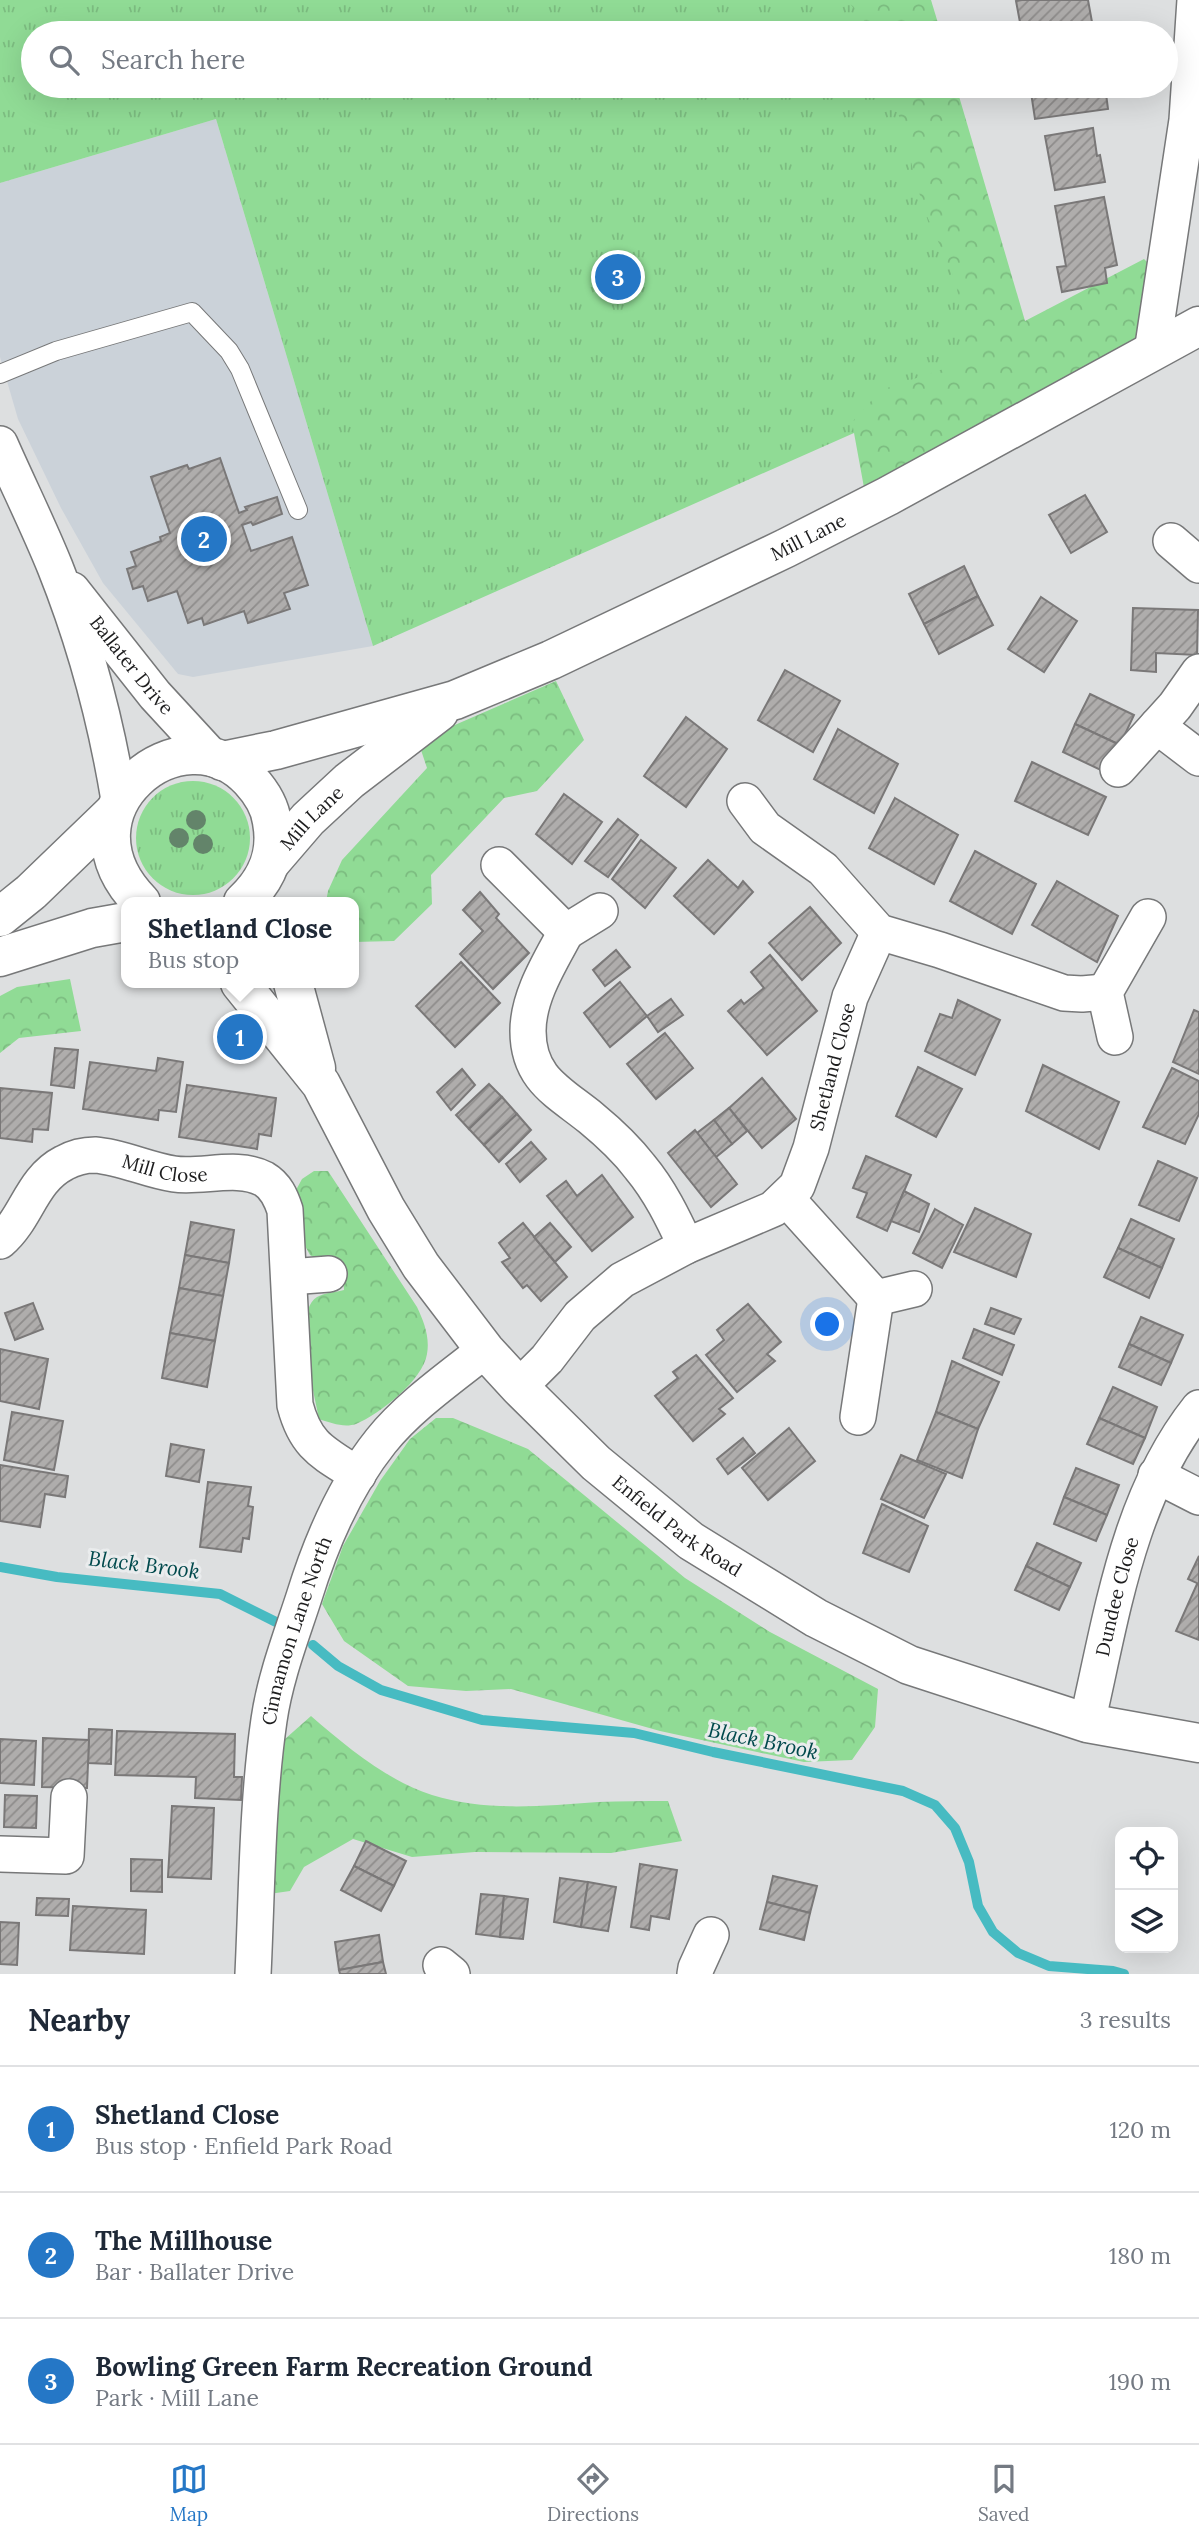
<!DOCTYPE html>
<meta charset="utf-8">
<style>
body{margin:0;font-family:Lora,serif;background:#f6f6f7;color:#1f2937}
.controls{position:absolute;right:21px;bottom:21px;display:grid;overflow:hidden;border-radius:14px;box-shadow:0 7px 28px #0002}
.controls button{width:63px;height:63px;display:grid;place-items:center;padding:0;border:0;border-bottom:2px solid #e0e1e3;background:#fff;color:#1f2937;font:35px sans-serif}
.you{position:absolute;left:828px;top:1325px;width:24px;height:24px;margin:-18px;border:5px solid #fff;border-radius:50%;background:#1a73e8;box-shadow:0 0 0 10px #1a73e833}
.badge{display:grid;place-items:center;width:46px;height:46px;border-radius:50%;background:#2577c6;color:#fff;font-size:23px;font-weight:700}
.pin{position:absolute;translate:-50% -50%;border:4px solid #fff;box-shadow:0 2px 7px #0006}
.popup{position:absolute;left:121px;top:897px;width:238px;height:91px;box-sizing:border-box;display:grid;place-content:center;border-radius:14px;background:#fff;filter:drop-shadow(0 2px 5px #0005);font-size:23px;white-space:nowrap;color:#747a83}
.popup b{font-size:26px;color:#1f2937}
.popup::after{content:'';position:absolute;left:50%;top:100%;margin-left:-14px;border:14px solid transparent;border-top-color:#fff}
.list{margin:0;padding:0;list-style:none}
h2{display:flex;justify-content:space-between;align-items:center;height:91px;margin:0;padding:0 28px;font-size:30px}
h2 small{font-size:23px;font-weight:400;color:#747a83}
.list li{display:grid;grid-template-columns:46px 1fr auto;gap:21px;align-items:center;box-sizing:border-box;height:126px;padding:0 28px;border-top:2px solid #e0e1e3}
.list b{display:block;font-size:26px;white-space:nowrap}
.list p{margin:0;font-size:23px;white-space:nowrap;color:#747a83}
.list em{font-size:23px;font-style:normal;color:#747a83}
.icon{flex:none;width:38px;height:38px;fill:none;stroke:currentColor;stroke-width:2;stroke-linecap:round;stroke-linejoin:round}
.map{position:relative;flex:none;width:1199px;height:1974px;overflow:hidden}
.search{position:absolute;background:#fff;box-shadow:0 7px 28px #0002;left:21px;right:21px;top:21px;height:77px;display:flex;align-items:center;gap:18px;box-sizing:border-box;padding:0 24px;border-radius:38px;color:#747a83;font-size:26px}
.sheet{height:469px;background:#fff}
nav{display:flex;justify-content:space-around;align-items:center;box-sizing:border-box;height:98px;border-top:2px solid #e0e1e3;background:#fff;font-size:19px;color:#747a83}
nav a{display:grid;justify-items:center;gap:4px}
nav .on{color:#2577c6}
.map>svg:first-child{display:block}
.built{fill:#cbd2d9}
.grass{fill:url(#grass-tufts)}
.forest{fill:url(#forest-crowns)}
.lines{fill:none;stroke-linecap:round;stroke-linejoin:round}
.stream{stroke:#47bbc2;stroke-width:10}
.building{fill:url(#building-hatch);stroke:#7a7878;stroke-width:2}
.service-casing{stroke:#777879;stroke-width:20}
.minor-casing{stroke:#777879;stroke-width:38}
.tertiary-casing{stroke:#777879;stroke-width:41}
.service{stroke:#fff;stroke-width:18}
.minor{stroke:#fff;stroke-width:35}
.tertiary{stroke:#fff;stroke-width:38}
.tree{fill:#63846a}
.labels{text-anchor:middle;stroke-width:6;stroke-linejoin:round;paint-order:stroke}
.street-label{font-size:19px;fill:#1d1d1e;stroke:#eaeced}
.water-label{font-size:21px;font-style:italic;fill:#00494c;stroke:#eaeced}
</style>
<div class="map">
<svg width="1199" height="1974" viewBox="0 0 1199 1974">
<defs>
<pattern id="grass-tufts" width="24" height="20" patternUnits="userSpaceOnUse" patternTransform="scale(1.75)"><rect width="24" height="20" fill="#90db95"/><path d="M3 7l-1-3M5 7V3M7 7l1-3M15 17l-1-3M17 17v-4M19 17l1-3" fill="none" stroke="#7cbc80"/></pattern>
<pattern id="forest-crowns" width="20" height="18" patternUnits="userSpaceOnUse" patternTransform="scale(1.75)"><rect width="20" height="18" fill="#90db95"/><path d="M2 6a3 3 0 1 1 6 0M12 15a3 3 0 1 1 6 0" fill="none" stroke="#7cbc80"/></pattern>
<pattern id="building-hatch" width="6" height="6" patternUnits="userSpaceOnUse" patternTransform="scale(1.75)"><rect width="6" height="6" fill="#afadac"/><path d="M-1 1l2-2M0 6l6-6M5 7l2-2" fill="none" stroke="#8e8c8b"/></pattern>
</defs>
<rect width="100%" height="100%" fill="#dddfe0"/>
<polygon class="built" points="216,119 373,646 193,677 178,674 103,583 61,508 18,419 0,357 0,183"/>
<g class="grass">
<polygon points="0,0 893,0 907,33 33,33 33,86 929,86 994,371 373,646 216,119 0,183"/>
<circle cx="193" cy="838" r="57"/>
</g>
<g class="forest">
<polygon points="847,0 931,0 941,33 874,33"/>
<polygon points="891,86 956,86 1025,321 1144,259 1180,294 1164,332 865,493 852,422 881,390 967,361 956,282 923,207"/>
<polygon points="556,681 584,740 537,791 504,798 431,875 432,904 394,941 354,942 354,902 326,902 328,891 342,860 427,768 418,741"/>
<polygon points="70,979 81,1031 19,1038 0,1053 0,996 17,987"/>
<path d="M314 1171H328L417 1307C424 1322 430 1337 427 1354 423 1380 380 1414 356 1424 344 1428 331 1423 319 1419 315 1395 292 1312 317 1297 324 1293 336 1292 344 1290L342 1260H318L310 1255 304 1244 303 1217 296 1190 302 1179Z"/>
<polygon points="436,1418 453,1418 528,1449 685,1578 770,1632 878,1689 875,1727 852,1760 804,1762 660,1731 511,1689 466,1691 408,1686 344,1641 322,1604 343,1546 380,1481 410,1439"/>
<path d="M311 1716C347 1747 386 1780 432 1795 486 1812 542 1806 598 1802 621 1801 645 1801 668 1801L682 1841 611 1853 475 1852 412 1857 353 1839 304 1867 290 1891 269 1894 285 1739Z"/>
</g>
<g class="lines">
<g class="stream">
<polyline points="0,1567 57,1577 220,1594 276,1622"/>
<polyline points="313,1645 338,1666 381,1690 482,1720 634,1733 713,1752 903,1791 935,1805 955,1828 969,1862 978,1906 993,1932 1018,1953 1049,1966 1113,1971 1124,1974"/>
</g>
</g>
<g class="building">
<polygon points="1022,0 1088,0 1094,33 1022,33 1016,1"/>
<polygon points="1030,86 1105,86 1108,109 1035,119"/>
<polygon points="1093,128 1097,156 1100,155 1105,182 1055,190 1045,136"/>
<polygon points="1104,197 1117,265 1105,268 1107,283 1062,292 1057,267 1066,266 1055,206"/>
<polygon points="220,458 239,513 247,510 245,507 277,497 282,514 253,525 251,522 242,525 251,551 292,537 308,585 284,593 290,609 248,623 244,611 204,625 202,618 188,623 177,591 148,601 143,586 133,589 127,569 136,566 131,552 161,541 160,537 170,533 151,477 187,465 189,469"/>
<polygon points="1085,495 1107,532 1071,553 1049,515"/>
<polygon points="964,566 978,596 924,624 909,594"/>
<polygon points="978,596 993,625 939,654 924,624"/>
<polygon points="1041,597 1077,621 1044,672 1008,649"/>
<polygon points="1133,608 1198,610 1197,655 1156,653 1156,672 1131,670"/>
<polygon points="785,670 840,701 813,752 758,720"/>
<polygon points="1090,694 1134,715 1120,745 1075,724"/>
<polygon points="686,717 727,749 686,807 644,776"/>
<polygon points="1075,724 1120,745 1107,773 1063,752"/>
<polygon points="838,729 898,764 874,813 814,779"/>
<polygon points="1032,762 1106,797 1088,835 1015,801"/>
<polygon points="564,794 602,822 572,864 536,834"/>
<polygon points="895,798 958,835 934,884 869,848"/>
<polygon points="618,819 638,835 608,877 585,861"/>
<polygon points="641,840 676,868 645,908 612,879"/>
<polygon points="975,851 1036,884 1012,934 950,901"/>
<polygon points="708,860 738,888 743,881 753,892 714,934 674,896"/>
<polygon points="1057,881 1118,916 1097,962 1032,925"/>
<polygon points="480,892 499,914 496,918 529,953 493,989 460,954 483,931 463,910"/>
<polygon points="810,907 841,943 802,980 769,943"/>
<polygon points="616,950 630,967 605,986 593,970"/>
<polygon points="770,955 817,1011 767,1055 728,1011 741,1000 744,1004 764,988 751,972"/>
<polygon points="461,962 500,1003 455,1047 416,1006"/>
<polygon points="620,982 647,1016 610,1047 584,1013"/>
<polygon points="671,999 683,1015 658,1032 647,1016"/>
<polygon points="958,1000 1000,1020 975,1075 925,1051 940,1014 952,1018"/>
<polygon points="1194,1010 1199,1012 1199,1074 1173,1062"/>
<polygon points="665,1033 693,1068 656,1099 627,1064"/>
<polygon points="55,1048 78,1050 74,1088 51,1085"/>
<polygon points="158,1058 183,1062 176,1112 159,1110 158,1120 83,1109 90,1062 156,1071"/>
<polygon points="1043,1065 1119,1102 1099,1149 1026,1111"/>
<polygon points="918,1067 962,1089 936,1137 896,1116"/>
<polygon points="1172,1068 1199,1081 1199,1114 1185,1144 1143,1127"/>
<polygon points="462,1069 475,1085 451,1110 437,1092"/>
<polygon points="762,1078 796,1119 762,1148 729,1108"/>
<polygon points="489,1084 502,1097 469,1129 456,1115"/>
<polygon points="187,1085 276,1098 271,1136 259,1134 257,1149 179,1137"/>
<polygon points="0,1088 52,1093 48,1130 33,1129 32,1142 0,1138"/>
<polygon points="502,1097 517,1114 484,1145 469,1129"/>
<polygon points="729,1108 747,1131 732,1144 714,1120"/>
<polygon points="517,1114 531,1130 499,1162 484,1145"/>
<polygon points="714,1120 732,1144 716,1157 697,1133"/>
<polygon points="695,1130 737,1184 711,1207 668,1153"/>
<polygon points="531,1142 546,1159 520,1182 506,1164"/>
<polygon points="866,1156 911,1175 887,1231 857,1217 867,1193 853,1188"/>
<polygon points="1158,1161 1197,1178 1179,1221 1139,1205"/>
<polygon points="602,1175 633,1217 592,1251 547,1196 566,1181 577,1196"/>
<polygon points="904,1191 929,1204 919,1232 891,1221"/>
<polygon points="975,1208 1031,1234 1016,1277 954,1252"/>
<polygon points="935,1209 963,1225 942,1268 913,1253"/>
<polygon points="1131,1219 1174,1239 1162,1268 1118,1248"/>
<polygon points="191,1222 234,1230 229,1263 185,1255"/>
<polygon points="523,1223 567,1277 541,1301 527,1285 523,1288 502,1262 510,1258 499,1243"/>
<polygon points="550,1223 571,1247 555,1262 534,1237"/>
<polygon points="1118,1248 1162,1268 1149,1298 1104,1277"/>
<polygon points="185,1255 229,1263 223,1296 179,1288"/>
<polygon points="179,1288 223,1296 215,1341 170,1333"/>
<polygon points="33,1303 43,1329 15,1340 5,1313"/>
<polygon points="748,1304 781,1342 767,1354 775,1361 737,1392 706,1355 724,1340 717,1330"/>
<polygon points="991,1308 1021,1319 1014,1334 985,1324"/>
<polygon points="1141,1317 1183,1335 1171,1363 1129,1344"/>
<polygon points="974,1329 1014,1345 1002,1375 963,1358"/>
<polygon points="170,1333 215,1341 207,1387 162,1378"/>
<polygon points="1129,1344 1171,1363 1161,1385 1119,1367"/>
<polygon points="0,1349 48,1359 39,1409 0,1401"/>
<polygon points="696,1355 733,1398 719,1409 725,1414 693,1441 655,1396 678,1378 673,1372"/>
<polygon points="952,1361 999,1382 978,1429 936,1412"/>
<polygon points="1113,1387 1157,1407 1145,1438 1099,1418"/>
<polygon points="12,1412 63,1421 54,1470 4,1460"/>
<polygon points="936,1412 978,1429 962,1478 917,1460"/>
<polygon points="1099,1418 1145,1438 1133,1464 1087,1444"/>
<polygon points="789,1428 815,1461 768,1500 742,1468"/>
<polygon points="743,1438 755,1453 728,1474 717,1459"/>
<polygon points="171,1444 204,1450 199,1482 166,1476"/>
<polygon points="901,1455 946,1474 924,1518 881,1499"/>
<polygon points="0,1465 68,1476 65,1497 45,1494 40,1527 0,1521"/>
<polygon points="1076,1468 1119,1485 1107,1515 1064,1497"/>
<polygon points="208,1482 251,1487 248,1506 253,1507 249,1539 243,1538 241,1552 200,1547"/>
<polygon points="1064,1497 1107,1515 1096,1541 1054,1524"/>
<polygon points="882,1504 928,1526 909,1572 863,1553"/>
<polygon points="1037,1543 1081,1563 1070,1587 1026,1566"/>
<polygon points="1199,1556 1199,1584 1188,1579"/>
<polygon points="1026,1566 1070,1587 1059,1610 1015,1590"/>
<polygon points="1197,1584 1199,1584 1199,1640 1176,1631"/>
<polygon points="89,1729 112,1730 111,1764 88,1763"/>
<polygon points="117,1731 235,1734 234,1777 242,1777 241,1800 195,1798 196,1777 115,1775"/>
<polygon points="43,1738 89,1740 87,1788 42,1787"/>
<polygon points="0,1739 36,1741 34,1785 0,1783"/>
<polygon points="5,1795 37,1796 36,1828 4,1827"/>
<polygon points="172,1806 214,1808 211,1879 168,1877"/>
<polygon points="366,1841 406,1861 394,1886 354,1866"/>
<polygon points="131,1859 162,1860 162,1892 131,1891"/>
<polygon points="640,1864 677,1870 669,1919 651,1916 649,1930 631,1927"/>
<polygon points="354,1866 394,1886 381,1911 341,1890"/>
<polygon points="773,1876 817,1886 810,1913 767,1902"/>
<polygon points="560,1878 588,1882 581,1927 554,1922"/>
<polygon points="588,1882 616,1887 608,1931 581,1927"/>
<polygon points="481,1894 504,1896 500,1937 476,1934"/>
<polygon points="504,1896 528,1899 523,1939 500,1937"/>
<polygon points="37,1898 69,1899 68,1916 36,1915"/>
<polygon points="767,1902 810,1913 804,1940 760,1929"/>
<polygon points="73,1906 146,1910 144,1954 70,1950"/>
<polygon points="0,1922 19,1923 17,1965 0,1964"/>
<polygon points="379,1935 383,1962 339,1970 335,1942"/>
<polygon points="383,1962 386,1974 340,1974 339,1970"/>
</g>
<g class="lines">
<defs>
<polyline id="service" points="0,374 56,351 192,312 229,351 240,369 298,510"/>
<g id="minor">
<polyline points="1152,352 1187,120 1195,0"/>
<path d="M0 444C18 485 38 525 55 567 85 642 106 721 119 800"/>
<polyline points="1171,541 1199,565"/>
<path id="s1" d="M72 590 155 695 214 759"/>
<polyline points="1157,726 1199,758"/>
<polyline points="1118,769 1175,706 1199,672"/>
<polyline points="745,801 765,828 823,869 879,932 940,950 1064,993 1082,994 1105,992"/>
<polyline points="499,865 566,932 600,911"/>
<path d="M566 932C550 962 528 996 528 1031 528 1079 559 1092 591 1118 608 1132 627 1150 640 1167 660 1191 673 1218 686 1246"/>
<polyline points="1115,1037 1105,992 1148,917"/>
<polyline points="786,1198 876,1298 914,1289"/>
<path id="s2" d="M0 1241C27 1218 31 1180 64 1163 73 1158 84 1155 95 1155 122 1157 147 1170 174 1174 202 1178 238 1165 264 1179 276 1186 281 1198 285 1210L295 1405C306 1447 324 1453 358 1475"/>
<polyline points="289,1277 329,1274"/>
<path id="s3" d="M519 1387 547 1359 580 1316 622 1280 686 1246 773 1209 797 1186 811 1148 850 997 879 932"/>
<polyline points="858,1417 876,1298"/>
<polyline points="1156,1475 1199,1497"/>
<path id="s4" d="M1087 1723C1112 1615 1128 1497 1199 1408"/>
<polyline points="0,1854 66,1856 69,1797"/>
<polyline points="441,1965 452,1974"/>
<path id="s5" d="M253 1974C257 1890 257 1803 269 1720 275 1678 291 1637 304 1597 321 1542 345 1486 381 1441 408 1407 451 1377 485 1350"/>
<polyline points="695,1974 696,1968 711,1935"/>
</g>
<g id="tertiary">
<path id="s6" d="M222 761 276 750 455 700 551 660 786 548 888 496 1199 326"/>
<path id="s7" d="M271 862 308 819 349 781 439 712"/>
<path d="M141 902C52 811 182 706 250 780 261 792 270 806 272 822 278 854 267 880 243 902"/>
<polyline points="0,917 31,892 114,812"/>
<polyline points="0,957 92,928 126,922"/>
<path id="s8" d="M240 983 321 1084 386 1209 421 1266 485 1350 519 1387 596 1463 691 1541 816 1618 909 1665 1087 1723 1199 1743"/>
<polyline points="293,983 316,1068"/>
</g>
</defs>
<use href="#service" class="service-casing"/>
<use href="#minor" class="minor-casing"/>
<use href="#tertiary" class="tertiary-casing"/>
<use href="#service" class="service"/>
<use href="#minor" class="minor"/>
<use href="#tertiary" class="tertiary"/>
</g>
<g class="tree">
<circle cx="196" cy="820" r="10"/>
<circle cx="179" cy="838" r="10"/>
<circle cx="203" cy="844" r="10"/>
</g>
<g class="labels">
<g class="street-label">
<text dy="7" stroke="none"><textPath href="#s6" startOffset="630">Mill Lane</textPath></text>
<text dy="7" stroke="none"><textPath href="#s1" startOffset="96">Ballater Drive</textPath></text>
<text dy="7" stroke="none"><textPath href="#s7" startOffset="60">Mill Lane</textPath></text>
<text dy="7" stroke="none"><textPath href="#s3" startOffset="474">Shetland Close</textPath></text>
<text dy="7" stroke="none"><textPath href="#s2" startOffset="206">Mill Close</textPath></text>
<text dy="7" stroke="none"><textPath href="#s8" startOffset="704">Enfield Park Road</textPath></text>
<text dy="7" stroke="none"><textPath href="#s4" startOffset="130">Dundee Close</textPath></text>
<text dy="7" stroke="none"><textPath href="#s5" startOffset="348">Cinnamon Lane North</textPath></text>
</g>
<g class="water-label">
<text transform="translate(144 1565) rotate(7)" y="7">Black Brook</text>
<text transform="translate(763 1741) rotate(12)" y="7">Black Brook</text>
</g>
</g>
</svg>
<div class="controls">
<button><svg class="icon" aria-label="locate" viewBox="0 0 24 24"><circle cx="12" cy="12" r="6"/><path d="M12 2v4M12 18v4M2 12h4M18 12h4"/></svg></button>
<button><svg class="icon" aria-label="layers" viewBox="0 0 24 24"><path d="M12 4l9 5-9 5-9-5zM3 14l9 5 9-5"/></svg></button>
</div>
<div class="you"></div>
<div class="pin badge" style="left:240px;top:1037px">1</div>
<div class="popup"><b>Shetland Close</b>Bus stop</div>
<div class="pin badge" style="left:204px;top:539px">2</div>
<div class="pin badge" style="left:618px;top:277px">3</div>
<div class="search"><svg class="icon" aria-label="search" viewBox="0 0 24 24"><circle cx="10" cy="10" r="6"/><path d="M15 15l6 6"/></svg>Search here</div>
</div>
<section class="sheet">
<h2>Nearby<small>3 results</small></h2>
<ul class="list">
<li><span class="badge">1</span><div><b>Shetland Close</b><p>Bus stop · Enfield Park Road</p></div><em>120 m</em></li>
<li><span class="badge">2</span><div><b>The Millhouse</b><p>Bar · Ballater Drive</p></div><em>180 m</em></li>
<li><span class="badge">3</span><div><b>Bowling Green Farm Recreation Ground</b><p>Park · Mill Lane</p></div><em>190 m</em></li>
</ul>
</section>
<nav>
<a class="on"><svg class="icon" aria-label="map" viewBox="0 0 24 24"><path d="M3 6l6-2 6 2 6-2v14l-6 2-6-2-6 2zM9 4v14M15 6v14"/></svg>Map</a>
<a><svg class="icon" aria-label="directions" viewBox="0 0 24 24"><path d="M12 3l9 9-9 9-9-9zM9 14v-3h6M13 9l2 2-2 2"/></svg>Directions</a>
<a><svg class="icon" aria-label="saved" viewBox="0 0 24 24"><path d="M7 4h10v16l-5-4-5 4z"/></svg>Saved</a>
</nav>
